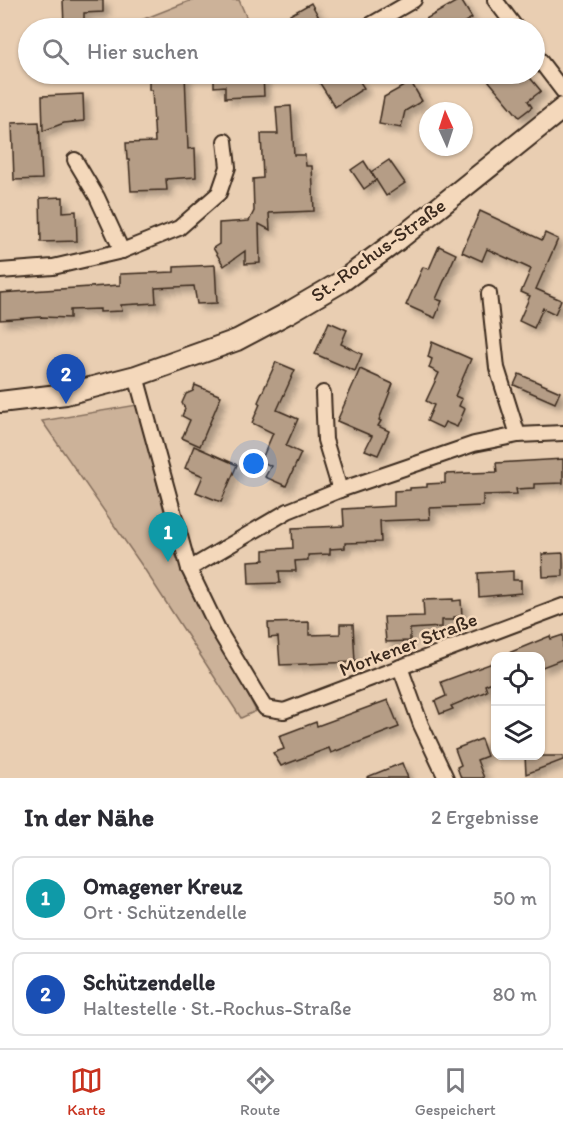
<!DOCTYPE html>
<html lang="de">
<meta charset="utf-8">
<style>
body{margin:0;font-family:Itim,sans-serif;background:#f7f7f7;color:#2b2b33}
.controls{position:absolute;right:18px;bottom:18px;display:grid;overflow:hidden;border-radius:12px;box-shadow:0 2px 4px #0004}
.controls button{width:54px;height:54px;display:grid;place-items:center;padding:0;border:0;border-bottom:2px solid #e1e1e2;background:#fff;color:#2b2b33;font:30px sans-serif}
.compass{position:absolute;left:419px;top:102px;width:54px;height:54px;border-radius:50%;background:#fff;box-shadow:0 2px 4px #0004;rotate:357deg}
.you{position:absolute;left:254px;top:464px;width:21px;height:21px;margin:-15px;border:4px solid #fff;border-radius:50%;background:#1a73e8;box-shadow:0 0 0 9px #1a73e833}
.badge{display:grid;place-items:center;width:39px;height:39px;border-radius:50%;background:#c8321e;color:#fff;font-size:20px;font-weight:700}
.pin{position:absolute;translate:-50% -50px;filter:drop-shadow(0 2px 3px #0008)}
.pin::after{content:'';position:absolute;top:32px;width:21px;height:18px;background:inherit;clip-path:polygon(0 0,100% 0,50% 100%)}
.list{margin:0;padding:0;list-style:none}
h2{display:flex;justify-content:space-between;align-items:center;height:78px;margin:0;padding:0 24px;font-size:26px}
h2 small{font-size:20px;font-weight:400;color:#7c7c81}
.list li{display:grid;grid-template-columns:39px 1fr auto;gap:18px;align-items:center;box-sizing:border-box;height:84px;margin:0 12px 12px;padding:0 12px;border:2px solid #e1e1e2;border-radius:12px}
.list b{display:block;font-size:22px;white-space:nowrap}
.list p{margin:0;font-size:20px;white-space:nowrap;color:#7c7c81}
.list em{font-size:20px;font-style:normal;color:#7c7c81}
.icon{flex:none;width:33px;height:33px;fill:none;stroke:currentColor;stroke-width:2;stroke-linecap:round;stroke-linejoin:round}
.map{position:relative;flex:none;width:563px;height:778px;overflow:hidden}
.search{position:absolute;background:#fff;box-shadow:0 2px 4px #0004;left:18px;right:18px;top:18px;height:66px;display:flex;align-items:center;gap:15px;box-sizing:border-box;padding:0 21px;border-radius:33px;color:#7c7c81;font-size:22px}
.sheet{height:270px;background:#fff}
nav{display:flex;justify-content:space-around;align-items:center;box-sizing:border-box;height:84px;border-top:2px solid #e1e1e2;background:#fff;font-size:16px;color:#7c7c81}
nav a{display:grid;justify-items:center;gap:3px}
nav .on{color:#c8321e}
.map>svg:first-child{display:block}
.green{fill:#ccb299;stroke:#846e5c;stroke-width:1.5}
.building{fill:#b59d86;stroke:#3b2a1e;stroke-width:1.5;filter:url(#shadow)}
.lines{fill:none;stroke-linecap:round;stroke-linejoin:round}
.street-casing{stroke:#3b2a1e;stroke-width:18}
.secondary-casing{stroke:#3b2a1e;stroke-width:24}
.street{stroke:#f4d8bb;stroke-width:14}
.secondary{stroke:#f4d8bb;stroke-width:20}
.labels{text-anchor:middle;stroke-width:5;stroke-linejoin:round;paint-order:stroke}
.street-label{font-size:20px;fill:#3b2a1e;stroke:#f4d8bb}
</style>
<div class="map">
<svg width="563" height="778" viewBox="0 0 563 778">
<defs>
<filter id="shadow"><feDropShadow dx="5.5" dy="5.5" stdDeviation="3" flood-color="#0004"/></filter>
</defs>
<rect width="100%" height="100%" fill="#e9ceb2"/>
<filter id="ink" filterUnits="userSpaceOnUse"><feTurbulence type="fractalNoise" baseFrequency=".0167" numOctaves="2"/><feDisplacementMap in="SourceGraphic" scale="12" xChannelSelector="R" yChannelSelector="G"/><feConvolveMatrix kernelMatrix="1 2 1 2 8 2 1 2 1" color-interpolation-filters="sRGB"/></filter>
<g filter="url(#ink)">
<g class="green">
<polygon points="192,0 239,0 251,28 121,28"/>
<polygon points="137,405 175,554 256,711 241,718 145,570 42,421"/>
</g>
<g class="building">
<polygon points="63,0 103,0 103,12 84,13 84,27 64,27"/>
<polygon points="459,0 461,0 472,18 454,28 410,28"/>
<polygon points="311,3 325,28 294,28 288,16"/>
<polygon points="149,74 185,74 188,149 195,148 196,177 166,179 167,190 131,191 129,160 127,160 126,143 155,142 152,90 149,90"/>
<polygon points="214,74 263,74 264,96 225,98 225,86 214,87"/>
<polygon points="314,74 355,74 364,88 335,107"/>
<polygon points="483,74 527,74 541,91 528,101 532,107 519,117"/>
<polygon points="411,82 422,101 405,111 401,128 379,124 384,97"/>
<polygon points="83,94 84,121 64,123 43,131 42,96"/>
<polygon points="291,106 294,155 305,155 306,166 312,166 314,211 269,213 270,230 259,224 260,263 245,264 245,251 224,266 213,248 219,244 219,223 249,221 254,211 253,179 263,178 261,134 278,134 276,107"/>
<polygon points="39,122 42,179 14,180 12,123"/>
<polygon points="389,160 405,183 386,196 371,172"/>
<polygon points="364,161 376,180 364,189 351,170"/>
<polygon points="63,197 63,212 76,211 77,241 41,242 40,198"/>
<polygon points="480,211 542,240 545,233 558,239 536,289 561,300 555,314 543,308 534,328 519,321 530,296 521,292 531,269 487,249 482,261 462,252"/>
<polygon points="439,246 456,254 436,299 442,301 435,318 406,305 423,267 429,269"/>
<polygon points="215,265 217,303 197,304 194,286 155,288 156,303 121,305 122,311 100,312 100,309 70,310 70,318 41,317 0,320 0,293 120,285 120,274 174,272 174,267"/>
<polygon points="329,322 347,330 341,344 362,354 355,371 315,354"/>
<polygon points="432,342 471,359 455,396 462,399 459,406 465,409 457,427 445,422 442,428 427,421 434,405 426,401 439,373 429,368 432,359 428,357"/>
<polygon points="276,362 295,370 277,410 298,419 286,446 301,453 286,486 265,477 271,466 261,461 273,433 252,423 260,404 258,402"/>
<polygon points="360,369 393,384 379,420 381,421 378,426 389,431 378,455 365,450 372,436 337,421"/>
<polygon points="519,374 560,392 555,403 514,385"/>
<polygon points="195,385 221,396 200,446 182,438 190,420 182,416 185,409 182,403 186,394 193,391"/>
<polygon points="194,446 237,465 221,502 196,492 203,476 185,468"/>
<polygon points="563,459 563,483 534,484 534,488 516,489 517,494 483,495 483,506 429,508 430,519 380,521 381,542 345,543 345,548 330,549 330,554 308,555 308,560 295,561 296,571 279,571 280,583 249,584 248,561 264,560 264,550 293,548 292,528 344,526 343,509 394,506 394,491 410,490 410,488 427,487 427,484 445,483 445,474 497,472 496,463"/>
<polygon points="563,553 563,576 543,577 542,554"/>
<polygon points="513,571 513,580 521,580 521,593 479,597 478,573"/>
<polygon points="453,599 453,601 461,600 462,616 454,617 454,620 442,620 442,627 410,629 410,641 386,642 384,617 424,616 423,600"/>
<polygon points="309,622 309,635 340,634 340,624 353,624 355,662 280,665 278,637 269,638 268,623"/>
<polygon points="563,635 563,659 540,668 540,657 499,657 550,636 551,639"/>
<polygon points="495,662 495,681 485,685 487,691 451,706 453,709 440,714 435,701 446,696 441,682"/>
<polygon points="388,700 399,727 331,753 329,748 281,766 273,753 284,749 279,736 316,722 317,726"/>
<polygon points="481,739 487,756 477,760 484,778 461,778 457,767 461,765 455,749"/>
<polygon points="525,756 563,756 563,760 526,774"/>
<polygon points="402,763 408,778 367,778 367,777"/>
</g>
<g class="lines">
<defs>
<g id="street">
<polyline points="495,0 516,28"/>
<polyline points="365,28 414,0"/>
<polyline points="534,53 563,91"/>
<polyline points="75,160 97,197 122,251"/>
<polyline points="0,271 53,267 122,251 179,228 219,193 228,167 225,141"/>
<polyline points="489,294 497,368 518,435"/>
<polyline points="136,376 189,569 219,631 265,708 284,711 563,606"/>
<polyline points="323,393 325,440 340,490"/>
<polyline points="189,569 288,511 340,490 474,444 518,435 563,433"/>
<polyline points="400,667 421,725 446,778"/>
</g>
<polyline id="secondary" points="0,402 66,394 136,376 237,340 288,313 341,282 398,240 563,108"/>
</defs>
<use href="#street" class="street-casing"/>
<use href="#secondary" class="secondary-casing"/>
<use href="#street" class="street"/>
<use href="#secondary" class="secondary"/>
</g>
</g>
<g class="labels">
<g class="street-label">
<text transform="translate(378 250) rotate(-36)" y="7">St.-Rochus-Straße</text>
<text transform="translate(408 644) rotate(-21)" y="7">Morkener Straße</text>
</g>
</g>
</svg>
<div class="controls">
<button><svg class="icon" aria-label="locate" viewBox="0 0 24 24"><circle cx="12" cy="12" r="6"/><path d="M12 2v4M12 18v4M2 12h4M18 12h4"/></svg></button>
<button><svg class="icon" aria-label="layers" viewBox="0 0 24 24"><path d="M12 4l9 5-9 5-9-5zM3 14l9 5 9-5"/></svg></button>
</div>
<svg class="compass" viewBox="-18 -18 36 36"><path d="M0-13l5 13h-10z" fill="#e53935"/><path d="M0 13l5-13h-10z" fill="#7c7c81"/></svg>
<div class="you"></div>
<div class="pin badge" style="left:168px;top:562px;background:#0f9aa8">1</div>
<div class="pin badge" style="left:66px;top:404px;background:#1a4fb4">2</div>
<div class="search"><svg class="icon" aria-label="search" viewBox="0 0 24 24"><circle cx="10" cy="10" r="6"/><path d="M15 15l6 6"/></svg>Hier suchen</div>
</div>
<section class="sheet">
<h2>In der Nähe<small>2 Ergebnisse</small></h2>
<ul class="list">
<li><span class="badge" style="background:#0f9aa8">1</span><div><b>Omagener Kreuz</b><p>Ort · Schützendelle</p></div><em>50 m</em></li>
<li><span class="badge" style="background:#1a4fb4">2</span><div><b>Schützendelle</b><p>Haltestelle · St.-Rochus-Straße</p></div><em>80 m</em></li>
</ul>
</section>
<nav>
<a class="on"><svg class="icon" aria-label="map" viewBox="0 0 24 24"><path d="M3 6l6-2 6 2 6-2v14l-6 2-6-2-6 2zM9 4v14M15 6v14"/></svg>Karte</a>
<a><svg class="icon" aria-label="directions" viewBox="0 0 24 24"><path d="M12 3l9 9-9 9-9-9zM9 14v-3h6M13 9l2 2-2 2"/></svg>Route</a>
<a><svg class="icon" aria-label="saved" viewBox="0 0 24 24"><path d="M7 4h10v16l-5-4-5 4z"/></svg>Gespeichert</a>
</nav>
